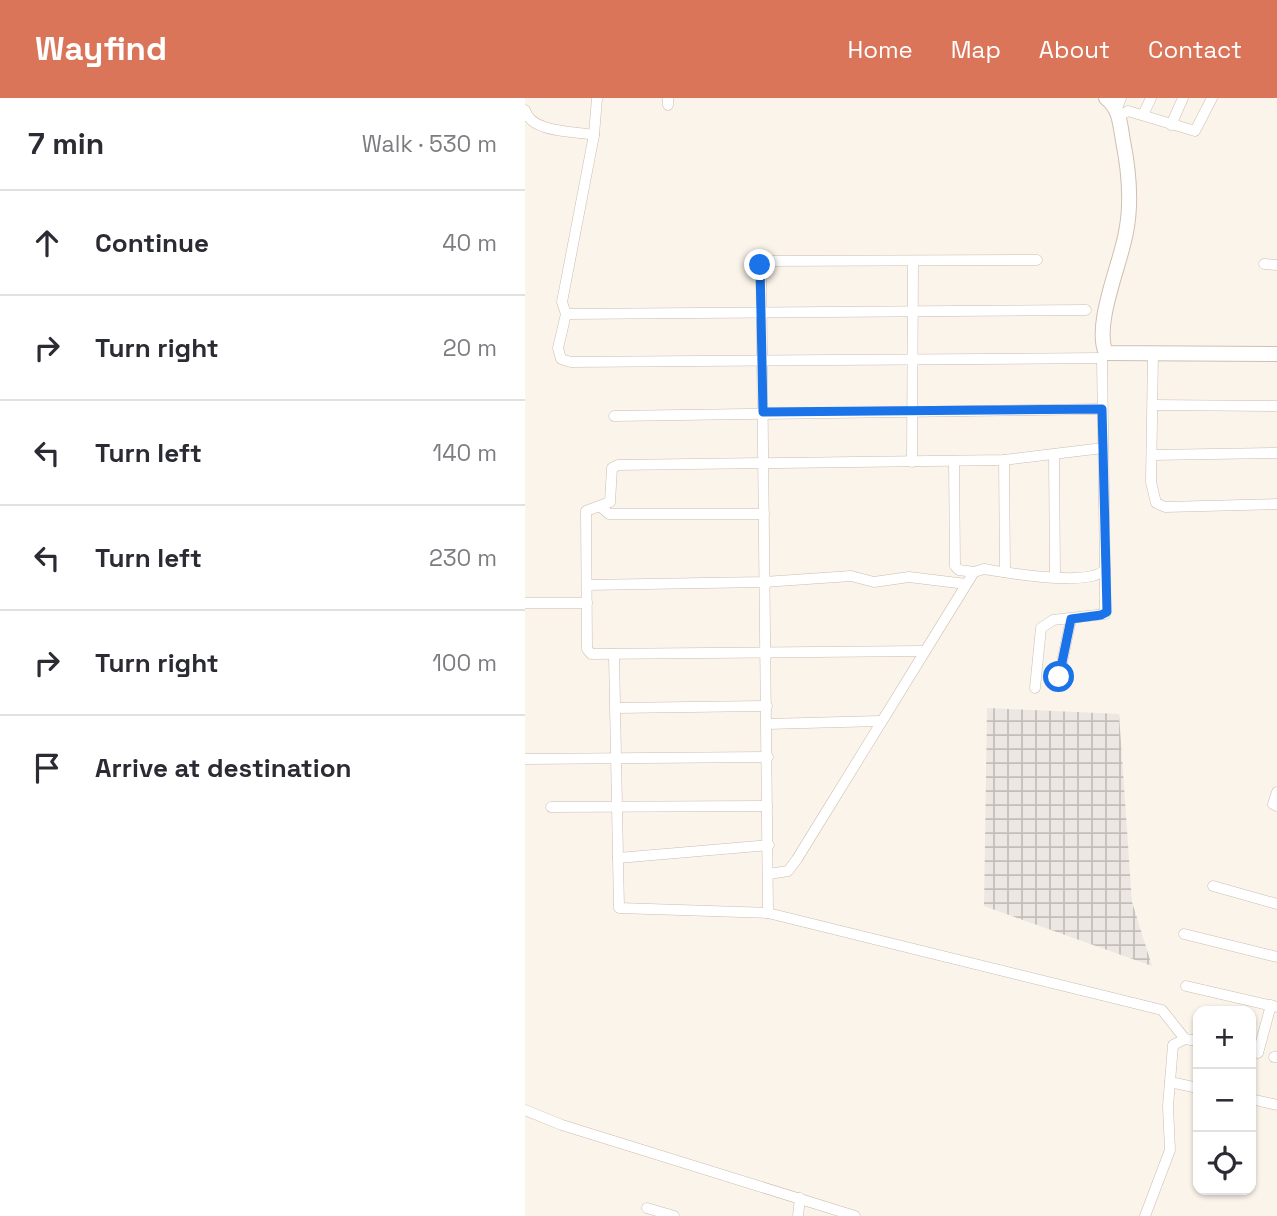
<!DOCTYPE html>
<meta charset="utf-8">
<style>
body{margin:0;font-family:"Space Grotesk",sans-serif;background:#f2f2f3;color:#2b2b33}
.controls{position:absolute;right:21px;bottom:21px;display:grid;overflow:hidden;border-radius:14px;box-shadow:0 2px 5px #0004}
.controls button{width:63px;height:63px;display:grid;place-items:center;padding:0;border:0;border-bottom:2px solid #e1e1e2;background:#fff;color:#2b2b33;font:35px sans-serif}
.stop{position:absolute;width:21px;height:21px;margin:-16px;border:5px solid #1a73e8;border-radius:50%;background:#fff}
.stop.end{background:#1a73e8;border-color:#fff;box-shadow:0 2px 7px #0008}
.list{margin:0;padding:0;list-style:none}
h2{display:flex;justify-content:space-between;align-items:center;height:91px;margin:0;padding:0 28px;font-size:30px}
h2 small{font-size:23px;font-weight:400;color:#7c7c81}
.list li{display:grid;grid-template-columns:46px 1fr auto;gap:21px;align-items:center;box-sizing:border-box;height:105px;padding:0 28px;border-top:2px solid #e1e1e2}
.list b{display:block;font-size:26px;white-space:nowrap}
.list em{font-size:23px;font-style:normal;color:#7c7c81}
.icon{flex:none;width:38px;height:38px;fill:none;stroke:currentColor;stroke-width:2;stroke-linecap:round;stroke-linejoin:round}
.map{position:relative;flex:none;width:752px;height:1118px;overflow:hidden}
header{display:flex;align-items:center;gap:42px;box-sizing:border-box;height:98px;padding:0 35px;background:#da755a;color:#fff}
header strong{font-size:33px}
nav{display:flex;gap:38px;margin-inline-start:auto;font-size:24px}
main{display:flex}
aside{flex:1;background:#fff}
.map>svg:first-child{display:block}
.industrial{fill:url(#industrial-grid)}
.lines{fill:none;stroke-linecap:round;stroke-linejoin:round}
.street-casing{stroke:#ccbcb0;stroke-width:11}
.secondary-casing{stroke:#d1beb1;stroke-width:16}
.street{stroke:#fff;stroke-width:10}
.secondary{stroke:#fff;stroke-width:14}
.route{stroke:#1a73e8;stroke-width:9}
</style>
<header>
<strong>Wayfind</strong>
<nav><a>Home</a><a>Map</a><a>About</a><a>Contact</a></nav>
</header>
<main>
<aside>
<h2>7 min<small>Walk · 530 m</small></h2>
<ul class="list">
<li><svg class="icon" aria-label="ahead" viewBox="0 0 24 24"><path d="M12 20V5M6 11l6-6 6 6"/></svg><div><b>Continue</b></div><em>40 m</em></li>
<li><svg class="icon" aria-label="right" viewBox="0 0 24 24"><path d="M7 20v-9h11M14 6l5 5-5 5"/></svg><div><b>Turn right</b></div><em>20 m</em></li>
<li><svg class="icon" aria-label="left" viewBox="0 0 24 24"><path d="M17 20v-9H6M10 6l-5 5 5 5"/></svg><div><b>Turn left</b></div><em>140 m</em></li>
<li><svg class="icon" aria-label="left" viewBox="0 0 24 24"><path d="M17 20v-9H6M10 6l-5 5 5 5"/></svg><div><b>Turn left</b></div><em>230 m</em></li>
<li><svg class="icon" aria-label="right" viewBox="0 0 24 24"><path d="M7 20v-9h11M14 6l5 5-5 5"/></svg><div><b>Turn right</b></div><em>100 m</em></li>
<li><svg class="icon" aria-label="arrive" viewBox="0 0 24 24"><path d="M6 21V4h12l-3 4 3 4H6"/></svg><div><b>Arrive at destination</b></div></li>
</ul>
</aside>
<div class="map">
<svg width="752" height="1118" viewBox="0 0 752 1118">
<defs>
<pattern id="industrial-grid" width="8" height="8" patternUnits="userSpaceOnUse" patternTransform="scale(1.75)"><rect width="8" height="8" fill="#ece7e2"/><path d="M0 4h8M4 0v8" fill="none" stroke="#c4beba"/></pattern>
</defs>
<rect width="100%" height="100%" fill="#fbf4ea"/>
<polygon class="industrial" points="462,610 594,616 607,804 627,868 459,808"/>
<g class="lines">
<defs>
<g id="street">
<polyline points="72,0 69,37 37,204 41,216 561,212"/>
<polyline points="143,7 143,0"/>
<polyline points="592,10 596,0"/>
<path d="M0 12C6 35 48 33 69 37"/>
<polyline points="618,17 626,0"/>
<polyline points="593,19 603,13 670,33 687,0"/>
<polyline points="646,27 658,0"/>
<polyline points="739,166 752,167"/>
<polyline points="41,216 33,250 36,261 46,264 577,260"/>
<polyline points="628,256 626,384 631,405 640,409 752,406"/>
<polyline points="628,307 752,308"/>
<polyline points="89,318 577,311"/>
<polyline points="627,357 752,355"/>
<polyline points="529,358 530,479"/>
<polyline points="479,362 480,474"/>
<polyline points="429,363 430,468 434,472 449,474"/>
<polyline points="387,364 388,163"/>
<polyline points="76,409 84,416 239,416"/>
<polyline points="62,487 239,484 326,478 349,484 384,479 441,486"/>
<polyline points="0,505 62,505"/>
<polyline points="398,553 66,556 62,551 61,413 85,404 87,370 93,367 479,362 578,350"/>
<polyline points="89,556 94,810 243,815 637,912 660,941"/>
<polyline points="534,579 546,521"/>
<polyline points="510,590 516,530 528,522 580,516 580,472"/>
<polyline points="91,610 242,608"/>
<polyline points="242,626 355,623"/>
<polyline points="0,661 243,659"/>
<polyline points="752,694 748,706 752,708"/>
<polyline points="26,709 242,708"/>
<polyline points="93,760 244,747"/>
<path d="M244 776 263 773 272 761 449 474 459 471C484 475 562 489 580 472L577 260 581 255"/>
<polyline points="688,788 752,806"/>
<polyline points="243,815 236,163 512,162"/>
<polyline points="659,836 752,859"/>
<polyline points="661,888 752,909"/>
<polyline points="726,953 733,955 746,907"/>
<polyline points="749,959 752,959"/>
<polyline points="645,984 673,990"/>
<polyline points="726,1001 752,1007"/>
<polyline points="0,1012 37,1027 330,1118"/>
<polyline points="122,1110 149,1118"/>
<polyline points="273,1118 275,1100"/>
<polyline points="620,1118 645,1052 643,1008 648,947 660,941 673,943"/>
</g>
<path id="secondary" d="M581 0C595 11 595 26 598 43 604 73 607 104 601 134 596 165 568 227 581 255L752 256"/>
</defs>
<use href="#street" class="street-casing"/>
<use href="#secondary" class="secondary-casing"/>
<use href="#street" class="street"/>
<use href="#secondary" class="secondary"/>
</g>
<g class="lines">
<polyline class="route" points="235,167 238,314 577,311 582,514 576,517 546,521 534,579"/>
</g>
</svg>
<div class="controls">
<button>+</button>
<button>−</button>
<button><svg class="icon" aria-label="locate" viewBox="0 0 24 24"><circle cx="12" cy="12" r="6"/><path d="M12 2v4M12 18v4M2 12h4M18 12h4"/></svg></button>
</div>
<div class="stop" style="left:534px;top:579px"></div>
<div class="stop end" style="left:235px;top:167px"></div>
</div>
</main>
